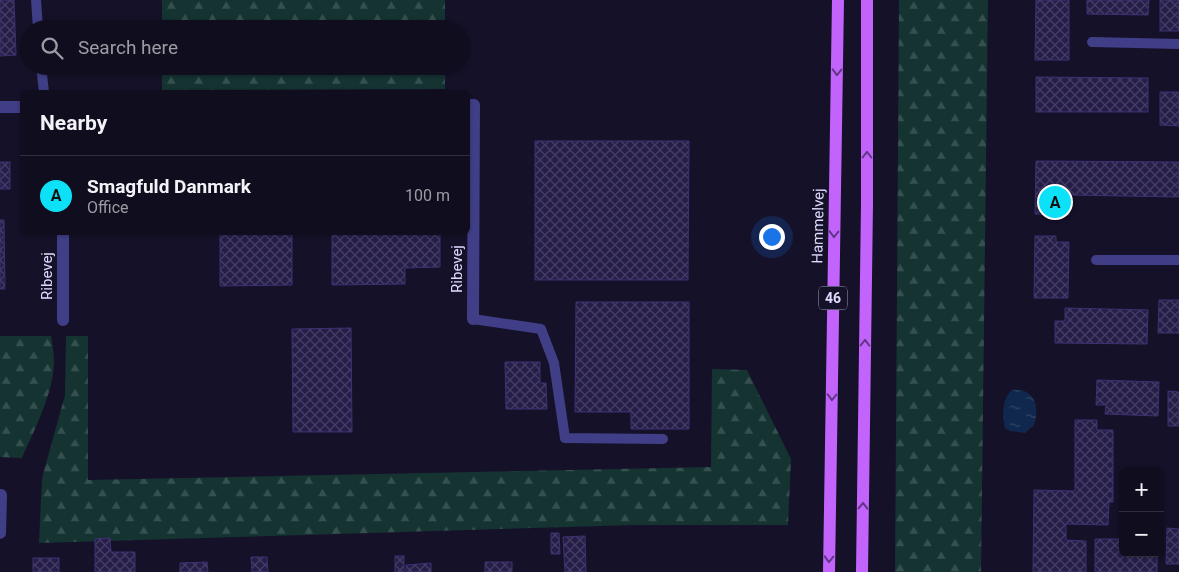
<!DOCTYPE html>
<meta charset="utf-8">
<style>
body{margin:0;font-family:Roboto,sans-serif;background:#191628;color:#f1f3f6}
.controls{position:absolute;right:15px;bottom:15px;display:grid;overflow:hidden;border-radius:8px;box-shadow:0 1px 4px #0004}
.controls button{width:45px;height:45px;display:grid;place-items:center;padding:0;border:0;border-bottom:1px solid #302d3d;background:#100d1f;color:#f1f3f6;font:25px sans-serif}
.you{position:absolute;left:771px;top:236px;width:18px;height:18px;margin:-12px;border:4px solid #fff;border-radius:50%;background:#1a73e8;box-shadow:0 0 0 8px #1a73e833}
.badge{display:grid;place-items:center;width:32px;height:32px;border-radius:50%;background:#0ce1f8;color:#111;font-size:16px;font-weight:700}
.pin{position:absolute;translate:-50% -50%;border:2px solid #fff;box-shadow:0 1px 5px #0006}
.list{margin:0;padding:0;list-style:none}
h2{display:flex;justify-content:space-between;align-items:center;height:65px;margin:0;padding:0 20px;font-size:21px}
h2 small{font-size:16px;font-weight:400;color:#9c9ca4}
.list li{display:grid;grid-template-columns:32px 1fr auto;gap:15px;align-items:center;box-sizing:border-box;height:80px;padding:0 20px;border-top:1px solid #302d3d}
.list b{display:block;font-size:19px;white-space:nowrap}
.list p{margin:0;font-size:16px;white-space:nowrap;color:#9c9ca4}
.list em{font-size:16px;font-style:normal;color:#9c9ca4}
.icon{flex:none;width:28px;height:28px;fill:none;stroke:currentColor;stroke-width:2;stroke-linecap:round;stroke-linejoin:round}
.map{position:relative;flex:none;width:1179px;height:572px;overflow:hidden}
.search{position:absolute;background:#100d1f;box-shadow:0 1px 4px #0004;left:20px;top:20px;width:450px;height:55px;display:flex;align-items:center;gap:12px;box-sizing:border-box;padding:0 18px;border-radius:28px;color:#9c9ca4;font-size:19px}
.panel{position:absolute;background:#100d1f;box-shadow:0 1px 4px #0004;left:20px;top:90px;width:450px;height:145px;border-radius:8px}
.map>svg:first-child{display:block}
.forest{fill:url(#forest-firs)}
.water{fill:url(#water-ripples)}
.building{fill:url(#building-cross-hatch);stroke:#3e3074}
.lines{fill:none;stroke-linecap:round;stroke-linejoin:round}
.lane{stroke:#403e86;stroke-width:10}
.street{stroke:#403e86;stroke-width:12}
.primary{stroke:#c264fb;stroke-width:12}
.oneway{stroke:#633688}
.labels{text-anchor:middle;stroke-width:4.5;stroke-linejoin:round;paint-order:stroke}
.shield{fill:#151129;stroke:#a29ebe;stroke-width:1}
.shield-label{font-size:14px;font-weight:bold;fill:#dedafe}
.street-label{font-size:15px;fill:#dedafe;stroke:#151129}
</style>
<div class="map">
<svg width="1179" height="572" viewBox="0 0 1179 572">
<defs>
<pattern id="forest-firs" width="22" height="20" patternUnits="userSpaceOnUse" patternTransform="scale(1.25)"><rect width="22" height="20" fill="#143331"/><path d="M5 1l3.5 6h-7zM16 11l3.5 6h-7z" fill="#365050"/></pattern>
<pattern id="water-ripples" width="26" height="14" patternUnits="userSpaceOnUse" patternTransform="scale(1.25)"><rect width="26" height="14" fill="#10284d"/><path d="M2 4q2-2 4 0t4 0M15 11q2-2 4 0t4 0" fill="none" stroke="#324768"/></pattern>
<pattern id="building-cross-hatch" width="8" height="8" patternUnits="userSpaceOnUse" patternTransform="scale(1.25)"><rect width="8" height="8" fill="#261e49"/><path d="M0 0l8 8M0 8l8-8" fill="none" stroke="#453e64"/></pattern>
</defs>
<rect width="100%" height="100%" fill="#151129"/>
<g class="forest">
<rect x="162" y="0" width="283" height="29"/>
<polygon points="899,0 988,0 981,572 895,572"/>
<polygon points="162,66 445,66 445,89 162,90"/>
<path d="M0 336H51C52 344 54 352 54 360 54 393 35 428 22 458L0 457Z"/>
<polygon points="66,336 88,336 88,480 711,467 712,369 747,370 791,459 788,525 635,525 39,543 42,478 65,395"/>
</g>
<path class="water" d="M1012 390C1035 388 1040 407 1034 425L1025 433 1010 431 1005 428C1002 415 1002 399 1012 390Z"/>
<g class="building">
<polygon points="0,0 14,0 16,55 0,56"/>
<polygon points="1036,0 1069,0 1069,60 1035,60"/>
<polygon points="1087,0 1149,0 1148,15 1087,14"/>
<rect x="1160" y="0" width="19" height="31"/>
<polygon points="1036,77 1148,78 1148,112 1036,112"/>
<polygon points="1160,92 1179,92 1179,126 1160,125"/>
<polygon points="535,141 689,141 688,280 535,280"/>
<polygon points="1036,161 1179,162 1179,197 1069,195 1069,215 1035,214"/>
<rect x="0" y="162" width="10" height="27"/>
<polygon points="0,220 4,220 5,289 0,289"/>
<polygon points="220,232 292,232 292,285 220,286"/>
<polygon points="332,232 440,232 440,267 405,268 405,284 332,285"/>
<polygon points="1035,236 1056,236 1056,242 1069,242 1068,298 1034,298"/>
<polygon points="1159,300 1179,300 1179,333 1158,333"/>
<polygon points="576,302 689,302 689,429 631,429 631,412 575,412"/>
<polygon points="1065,308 1148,310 1147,344 1055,343 1055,321 1065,321"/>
<polygon points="351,328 352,432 293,432 292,329"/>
<polygon points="505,362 540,362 540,383 546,383 547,409 506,409"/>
<polygon points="1097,380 1159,382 1158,416 1105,414 1106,405 1096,405"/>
<polygon points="1168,391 1179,392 1179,426 1168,426"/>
<polygon points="1075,420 1097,420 1097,430 1113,430 1113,502 1109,502 1108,525 1066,524 1066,540 1086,541 1086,572 1033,572 1034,490 1075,491"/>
<polygon points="1167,528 1179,529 1179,564 1166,564"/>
<polygon points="551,533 559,533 560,554 551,554"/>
<polygon points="585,536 586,572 565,572 563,537"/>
<polygon points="110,538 111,552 135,552 135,572 95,572 95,539"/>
<polygon points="1095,539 1123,539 1123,553 1157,553 1157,572 1095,572"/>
<rect x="395" y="556" width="9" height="16"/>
<polygon points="251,557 267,557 268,572 252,572"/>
<rect x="33" y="558" width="26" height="14"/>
<polygon points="207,562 208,572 180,572 180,563"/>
<rect x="485" y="562" width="27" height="10"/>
<polygon points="431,563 431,572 406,572 406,565"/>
</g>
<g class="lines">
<g class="lane">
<polyline points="36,0 38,29"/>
<polyline points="1092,42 1179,44"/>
<polyline points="41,66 44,92"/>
<polyline points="1096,260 1179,260"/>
<polyline points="473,319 541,329 554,363 565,438 663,439"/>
</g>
<g class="street">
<polyline points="468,105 474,105 473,319"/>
<polyline points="0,107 22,107"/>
<polyline points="63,320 63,232"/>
<polyline points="0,533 1,495"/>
</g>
<g class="primary">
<polyline points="829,572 838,0"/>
<polyline points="862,572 867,204 867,0"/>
</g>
</g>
<defs><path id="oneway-chevron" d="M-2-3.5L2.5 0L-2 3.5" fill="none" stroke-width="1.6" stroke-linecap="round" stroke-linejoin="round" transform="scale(1.25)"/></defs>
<g class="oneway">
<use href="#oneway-chevron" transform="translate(837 72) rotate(91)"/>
<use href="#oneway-chevron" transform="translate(867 155) rotate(-90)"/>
<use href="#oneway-chevron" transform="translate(834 234) rotate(91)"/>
<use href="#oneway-chevron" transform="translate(865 343) rotate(-89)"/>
<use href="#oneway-chevron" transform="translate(832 397) rotate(91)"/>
<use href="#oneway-chevron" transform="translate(863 506) rotate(-89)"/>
<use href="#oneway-chevron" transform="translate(829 559) rotate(91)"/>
</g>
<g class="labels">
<rect class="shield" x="819" y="286.5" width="28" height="23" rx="4"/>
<g class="shield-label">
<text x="833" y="303">46</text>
</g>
<g class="street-label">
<text transform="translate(818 226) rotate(-89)" y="5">Hammelvej</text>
<text transform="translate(457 269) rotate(-90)" y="5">Ribevej</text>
<text transform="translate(47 276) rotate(-90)" y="5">Ribevej</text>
</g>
</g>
</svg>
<div class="controls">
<button>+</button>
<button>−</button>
</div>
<div class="you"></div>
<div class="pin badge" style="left:1055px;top:202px">A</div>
<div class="search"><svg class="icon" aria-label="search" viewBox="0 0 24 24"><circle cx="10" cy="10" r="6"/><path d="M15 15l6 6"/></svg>Search here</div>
<section class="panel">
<h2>Nearby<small></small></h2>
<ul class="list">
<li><span class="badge">A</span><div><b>Smagfuld Danmark</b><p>Office</p></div><em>100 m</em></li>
</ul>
</section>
</div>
